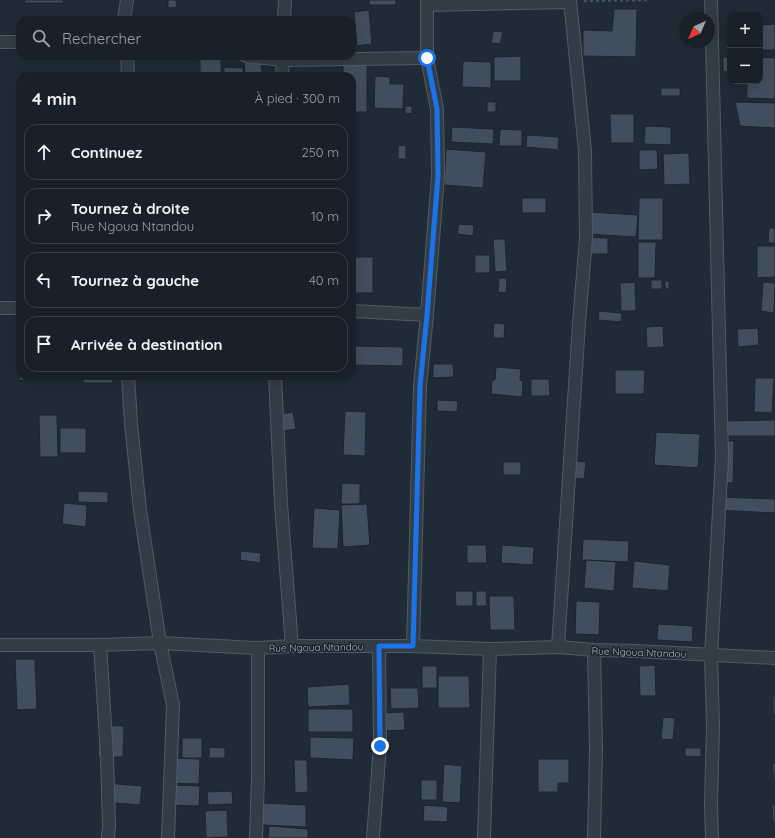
<!DOCTYPE html>
<html lang="fr">
<meta charset="utf-8">
<style>
body{margin:0;font-family:Quicksand,sans-serif;background:#252d36;color:#f1f3f6}
.controls{position:absolute;right:12px;top:12px;display:grid;overflow:hidden;border-radius:8px;box-shadow:0 4px 16px #0002}
.controls button{width:36px;height:36px;display:grid;place-items:center;padding:0;border:0;border-bottom:1px solid #363e47;background:#18202a;color:#f1f3f6;font:20px sans-serif}
.compass{position:absolute;left:679px;top:12px;width:36px;height:36px;border-radius:50%;background:#18202a;box-shadow:0 4px 16px #0002;rotate:224deg}
.stop{position:absolute;width:12px;height:12px;margin:-9px;border:3px solid #1a73e8;border-radius:50%;background:#fff}
.stop.end{background:#1a73e8;border-color:#fff;box-shadow:0 1px 4px #0008}
.list{margin:0;padding:0;list-style:none}
h2{display:flex;justify-content:space-between;align-items:center;height:52px;margin:0;padding:0 16px;font-size:17px}
h2 small{font-size:13px;font-weight:400;color:#9fa3a8}
.list li{display:grid;grid-template-columns:26px 1fr auto;gap:12px;align-items:center;box-sizing:border-box;height:56px;margin:0 8px 8px;padding:0 8px;border:1px solid #363e47;border-radius:12px}
.list b{display:block;font-size:15px;white-space:nowrap}
.list p{margin:0;font-size:13px;white-space:nowrap;color:#9fa3a8}
.list em{font-size:13px;font-style:normal;color:#9fa3a8}
.icon{flex:none;width:22px;height:22px;fill:none;stroke:currentColor;stroke-width:2;stroke-linecap:round;stroke-linejoin:round}
.map{position:relative;flex:none;width:775px;height:838px;overflow:hidden}
.search{position:absolute;background:#18202a;box-shadow:0 4px 16px #0002;left:16px;top:16px;width:340px;height:44px;display:flex;align-items:center;gap:10px;box-sizing:border-box;padding:0 14px;border-radius:12px;color:#9fa3a8;font-size:15px}
.panel{position:absolute;background:#18202a;box-shadow:0 4px 16px #0002;left:16px;top:72px;width:340px;height:308px;border-radius:12px}
.map>svg:first-child{display:block}
.building{fill:#414e5d;stroke:#1b242f}
.lines{fill:none;stroke-linecap:round;stroke-linejoin:round}
.minor-casing{stroke:#515b66;stroke-width:14}
.path{stroke:#3f5456;stroke-width:2.5;stroke-dasharray:3 3;stroke-linecap:butt}
.minor{stroke:#333d48;stroke-width:12}
.route{stroke:#1a73e8;stroke-width:5}
.labels{text-anchor:middle;stroke-width:3;stroke-linejoin:round;paint-order:stroke}
.street-label{font-size:10px;fill:#aeb8c5;stroke:#19222d}
</style>
<div class="map">
<svg width="775" height="838" viewBox="0 0 775 838">
<rect width="100%" height="100%" fill="#202b38"/>
<g class="building">
<rect x="25" y="0" width="38" height="3"/>
<polygon points="168,0 176,0 177,7 168,8"/>
<rect x="369" y="0" width="27" height="5"/>
<polygon points="614,9 637,9 636,57 583,56 583,30 612,31"/>
<polygon points="369,10 372,44 357,46 354,12"/>
<polygon points="775,24 775,50 760,50 760,25"/>
<polygon points="493,31 503,32 500,44 491,43"/>
<polygon points="521,56 521,81 494,81 494,57"/>
<polygon points="723,57 730,57 730,71 723,72"/>
<polygon points="760,57 775,58 775,99 747,98 747,81 760,81"/>
<polygon points="200,58 221,59 221,76 200,76"/>
<polygon points="244,59 261,59 262,76 245,76"/>
<polygon points="463,61 491,62 491,88 462,87"/>
<polygon points="367,64 367,112 352,112 352,76 343,76 343,65"/>
<polygon points="224,67 243,68 243,76 224,76"/>
<rect x="296" y="74" width="42" height="2"/>
<polygon points="375,76 390,77 390,84 404,84 403,109 374,108"/>
<rect x="661" y="88" width="19" height="8"/>
<rect x="487" y="102" width="9" height="10"/>
<polygon points="735,102 775,103 775,128 740,126"/>
<polygon points="405,106 412,106 412,114 405,113"/>
<polygon points="610,114 634,114 634,143 611,143"/>
<polygon points="645,126 671,127 671,145 644,144"/>
<polygon points="452,127 494,129 493,144 451,142"/>
<polygon points="500,129 522,130 522,146 499,146"/>
<polygon points="527,135 559,137 558,150 526,147"/>
<polygon points="406,145 406,159 398,159 398,146"/>
<polygon points="446,149 486,152 483,188 444,185"/>
<polygon points="639,150 657,150 658,169 639,170"/>
<polygon points="689,153 690,184 664,185 663,154"/>
<rect x="522" y="198" width="24" height="15"/>
<polygon points="639,198 663,198 663,240 638,240"/>
<polygon points="590,212 638,215 636,237 588,234"/>
<polygon points="459,224 474,225 473,236 457,234"/>
<polygon points="769,228 775,228 775,243 768,243"/>
<polygon points="584,237 608,238 608,254 584,254"/>
<polygon points="493,239 505,239 507,271 495,272"/>
<polygon points="638,242 656,242 655,278 638,278"/>
<polygon points="757,246 775,246 775,277 757,278"/>
<rect x="475" y="255" width="15" height="18"/>
<rect x="352" y="257" width="21" height="36"/>
<polygon points="499,278 507,278 506,293 498,292"/>
<rect x="651" y="280" width="11" height="9"/>
<rect x="665" y="281" width="4" height="8"/>
<polygon points="635,282 636,311 621,311 620,283"/>
<polygon points="763,282 775,283 774,313 761,311"/>
<polygon points="599,311 622,313 621,322 598,320"/>
<polygon points="494,323 505,324 504,338 493,338"/>
<polygon points="663,326 664,347 647,348 646,327"/>
<polygon points="758,328 759,345 738,347 737,329"/>
<polygon points="352,346 403,347 403,366 352,365"/>
<polygon points="433,364 453,364 454,377 433,378"/>
<polygon points="496,367 521,369 520,380 523,381 522,397 491,394 492,380 495,380"/>
<polygon points="20,369 20,376 31,376 31,381 19,380"/>
<polygon points="615,370 645,370 644,394 615,394"/>
<rect x="83" y="376" width="30" height="7"/>
<polygon points="212,376 226,376 226,377 212,378"/>
<polygon points="755,378 774,378 772,413 754,412"/>
<polygon points="531,379 549,379 550,396 531,396"/>
<polygon points="437,400 458,401 457,412 437,411"/>
<polygon points="345,411 366,412 365,456 343,455"/>
<polygon points="293,412 296,429 283,431 281,414"/>
<polygon points="39,415 57,415 58,457 40,457"/>
<polygon points="775,420 775,436 719,436 719,421"/>
<rect x="60" y="428" width="26" height="25"/>
<polygon points="656,432 700,434 698,468 654,465"/>
<polygon points="716,441 734,441 733,483 715,482"/>
<polygon points="575,461 586,462 584,479 574,478"/>
<rect x="503" y="462" width="18" height="13"/>
<polygon points="342,483 360,484 360,504 341,504"/>
<polygon points="78,491 108,492 108,503 78,502"/>
<polygon points="717,497 775,499 775,513 716,510"/>
<polygon points="64,503 87,505 86,527 62,524"/>
<polygon points="367,504 370,545 343,547 341,505"/>
<polygon points="314,508 340,510 338,549 312,548"/>
<polygon points="583,539 629,541 628,562 582,560"/>
<polygon points="467,545 486,545 487,563 467,563"/>
<polygon points="502,545 534,547 533,565 501,563"/>
<polygon points="241,551 261,553 260,563 240,560"/>
<polygon points="586,560 616,562 614,591 584,588"/>
<polygon points="634,561 670,565 668,591 632,588"/>
<polygon points="455,591 473,591 473,606 456,606"/>
<polygon points="476,591 486,591 487,606 476,606"/>
<polygon points="489,596 514,596 515,630 490,630"/>
<polygon points="576,601 600,602 599,635 575,634"/>
<polygon points="658,624 693,626 692,642 657,640"/>
<polygon points="15,659 35,659 37,709 17,710"/>
<polygon points="655,665 656,696 640,696 639,666"/>
<rect x="422" y="666" width="15" height="22"/>
<polygon points="438,676 469,676 470,708 438,708"/>
<polygon points="349,684 350,705 308,707 307,687"/>
<polygon points="390,688 418,688 419,708 391,709"/>
<rect x="773" y="696" width="2" height="19"/>
<rect x="308" y="709" width="45" height="23"/>
<polygon points="404,712 405,730 383,731 381,713"/>
<polygon points="663,717 675,718 673,740 661,739"/>
<polygon points="99,725 124,726 123,757 98,757"/>
<polygon points="310,737 354,738 353,760 310,758"/>
<rect x="182" y="738" width="20" height="20"/>
<polygon points="209,747 225,748 225,758 209,758"/>
<polygon points="685,748 701,748 701,757 685,756"/>
<polygon points="166,758 200,759 199,784 166,783"/>
<polygon points="538,759 569,759 569,783 558,783 558,792 538,792"/>
<polygon points="294,760 307,760 308,792 295,793"/>
<polygon points="772,763 775,763 775,781 774,781"/>
<polygon points="444,764 462,766 460,803 442,802"/>
<rect x="421" y="780" width="16" height="20"/>
<polygon points="105,783 142,786 140,805 104,802"/>
<polygon points="168,785 200,786 199,806 168,805"/>
<polygon points="232,791 233,804 208,805 207,792"/>
<polygon points="263,803 306,805 306,827 262,825"/>
<polygon points="424,805 448,807 447,822 423,821"/>
<polygon points="772,805 775,805 775,822 773,822"/>
<polygon points="227,810 228,837 206,838 205,811"/>
<polygon points="269,826 308,829 308,838 268,838"/>
</g>
<g class="lines">
<defs>
<g id="minor">
<polyline points="711,0 722,457 711,655 713,726 711,804 712,838"/>
<polyline points="427,5 570,2"/>
<polyline points="124,20 127,0"/>
<polyline points="284,20 285,0"/>
<polyline points="0,42 20,42"/>
<polyline points="127,56 128,76"/>
<polyline points="246,56 283,60 427,58"/>
<polyline points="282,76 283,56"/>
<polyline points="0,308 20,308"/>
<polyline points="352,311 427,315"/>
<polyline points="128,376 131,424 140,510 160,643 173,705 168,838"/>
<polyline points="275,376 281,504 292,646"/>
<polyline points="0,645 100,645 160,643 258,648 292,646 413,646 490,649 558,647 594,650 636,651 775,658"/>
<polyline points="100,645 107,756 109,825 108,838"/>
<polyline points="413,646 420,386 427,315 438,176 437,109 427,58 427,0"/>
<polyline points="558,647 579,323 586,238 585,151 570,0"/>
<polyline points="594,650 596,749 594,838"/>
<polyline points="256,838 258,777 258,648"/>
<polyline points="373,838 380,746 379,646"/>
<polyline points="484,838 490,649"/>
</g>
</defs>
<use href="#minor" class="minor-casing"/>
<polyline class="path" points="584,1 647,0"/>
<use href="#minor" class="minor"/>
</g>
<g class="lines">
<polyline class="route" points="380,746 379,646 413,646 420,386 427,315 438,176 437,109 427,58"/>
</g>
<g class="labels">
<g class="street-label">
<text transform="translate(316 647) rotate(-1)" y="4">Rue Ngoua Ntandou</text>
<text transform="translate(639 652) rotate(2)" y="4">Rue Ngoua Ntandou</text>
</g>
</g>
</svg>
<div class="controls">
<button>+</button>
<button>−</button>
</div>
<svg class="compass" viewBox="-18 -18 36 36"><path d="M0-13l5 13h-10z" fill="#e53935"/><path d="M0 13l5-13h-10z" fill="#9fa3a8"/></svg>
<div class="stop" style="left:427px;top:58px"></div>
<div class="stop end" style="left:380px;top:746px"></div>
<div class="search"><svg class="icon" aria-label="search" viewBox="0 0 24 24"><circle cx="10" cy="10" r="6"/><path d="M15 15l6 6"/></svg>Rechercher</div>
<section class="panel">
<h2>4 min<small>À pied · 300 m</small></h2>
<ul class="list">
<li><svg class="icon" aria-label="ahead" viewBox="0 0 24 24"><path d="M12 20V5M6 11l6-6 6 6"/></svg><div><b>Continuez</b></div><em>250 m</em></li>
<li><svg class="icon" aria-label="right" viewBox="0 0 24 24"><path d="M7 20v-9h11M14 6l5 5-5 5"/></svg><div><b>Tournez à droite</b><p>Rue Ngoua Ntandou</p></div><em>10 m</em></li>
<li><svg class="icon" aria-label="left" viewBox="0 0 24 24"><path d="M17 20v-9H6M10 6l-5 5 5 5"/></svg><div><b>Tournez à gauche</b></div><em>40 m</em></li>
<li><svg class="icon" aria-label="arrive" viewBox="0 0 24 24"><path d="M6 21V4h12l-3 4 3 4H6"/></svg><div><b>Arrivée à destination</b></div></li>
</ul>
</section>
</div>
